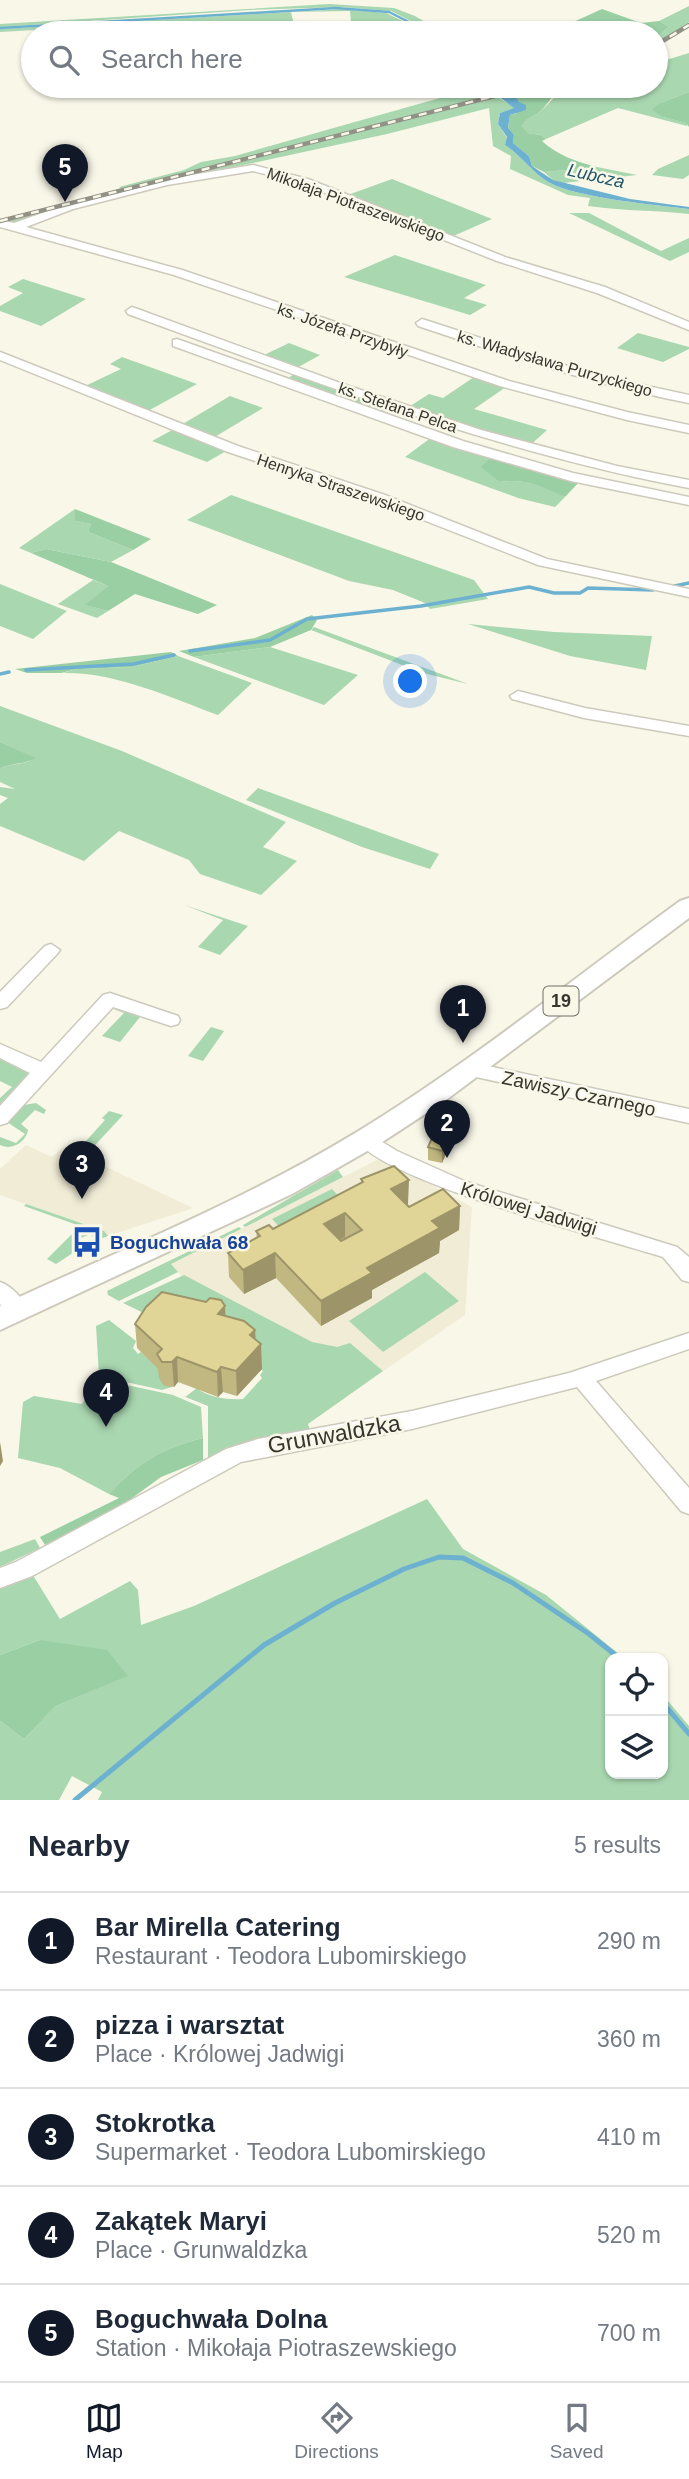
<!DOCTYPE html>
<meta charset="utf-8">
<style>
body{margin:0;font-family:Helvetica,sans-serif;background:#f2f2f3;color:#1f2937}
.controls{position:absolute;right:21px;bottom:21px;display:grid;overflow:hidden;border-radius:14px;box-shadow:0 2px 5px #0004}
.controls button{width:63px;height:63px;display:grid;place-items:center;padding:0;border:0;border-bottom:2px solid #e0e1e3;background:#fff;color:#1f2937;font:35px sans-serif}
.you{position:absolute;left:411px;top:682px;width:24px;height:24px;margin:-18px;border:5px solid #fff;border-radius:50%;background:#1a73e8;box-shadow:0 0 0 10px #1a73e833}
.badge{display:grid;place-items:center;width:46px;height:46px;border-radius:50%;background:#111827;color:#fff;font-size:23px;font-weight:700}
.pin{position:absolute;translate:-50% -58px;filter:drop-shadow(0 2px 4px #0008)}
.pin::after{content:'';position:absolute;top:37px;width:24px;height:21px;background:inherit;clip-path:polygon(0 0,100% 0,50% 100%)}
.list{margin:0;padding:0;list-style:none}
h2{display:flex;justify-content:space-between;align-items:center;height:91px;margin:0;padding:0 28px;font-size:30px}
h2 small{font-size:23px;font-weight:400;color:#747a83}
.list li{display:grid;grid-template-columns:46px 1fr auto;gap:21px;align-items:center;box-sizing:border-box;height:98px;padding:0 28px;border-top:2px solid #e0e1e3}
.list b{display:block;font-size:26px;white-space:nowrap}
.list p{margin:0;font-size:23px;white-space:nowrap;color:#747a83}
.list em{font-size:23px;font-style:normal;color:#747a83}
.icon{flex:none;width:38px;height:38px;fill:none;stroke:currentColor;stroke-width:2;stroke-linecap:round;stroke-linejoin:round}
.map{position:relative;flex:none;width:689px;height:1800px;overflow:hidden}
.search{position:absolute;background:#fff;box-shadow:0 2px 5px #0004;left:21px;right:21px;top:21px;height:77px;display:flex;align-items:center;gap:18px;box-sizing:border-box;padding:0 24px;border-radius:38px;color:#747a83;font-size:26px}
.sheet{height:581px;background:#fff}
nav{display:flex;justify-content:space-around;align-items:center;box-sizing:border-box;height:98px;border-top:2px solid #e0e1e3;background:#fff;font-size:19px;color:#747a83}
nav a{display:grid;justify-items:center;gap:4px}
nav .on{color:#111827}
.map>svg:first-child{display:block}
.built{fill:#f0ecd6}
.green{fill:#a9d7b0}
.forest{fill:#99cfa3}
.water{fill:#6db1d1}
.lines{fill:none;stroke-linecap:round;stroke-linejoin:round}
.stream-far2{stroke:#6db1d1;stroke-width:2.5}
.stream-far1{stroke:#6db1d1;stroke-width:3.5}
.stream{stroke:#6db1d1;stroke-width:5}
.minor-casing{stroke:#cdcabc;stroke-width:3}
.highway-casing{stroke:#cdcabc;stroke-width:4}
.minor{fill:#fff;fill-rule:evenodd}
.highway{fill:#fff;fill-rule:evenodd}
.rail-casing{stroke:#929186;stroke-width:4.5}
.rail{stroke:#f9f7e8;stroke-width:2.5;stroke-dasharray:8;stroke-linecap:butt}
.wall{fill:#c1b781}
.shaded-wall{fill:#9d9569}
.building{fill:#e0d596;stroke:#9d9569;stroke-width:2;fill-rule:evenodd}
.labels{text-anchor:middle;stroke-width:5;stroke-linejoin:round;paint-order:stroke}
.far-street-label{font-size:16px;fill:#36352f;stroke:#f9f7e8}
.far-water-label{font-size:18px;font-style:italic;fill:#21586e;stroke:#f9f7e8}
.shield{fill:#f9f7e8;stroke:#706f66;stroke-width:2}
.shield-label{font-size:18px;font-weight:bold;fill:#36352f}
.street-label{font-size:19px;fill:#36352f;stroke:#f9f7e8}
.transit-label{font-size:19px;font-weight:bold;fill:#164399;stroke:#f9f7e8;text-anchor:start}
.near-street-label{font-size:23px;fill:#36352f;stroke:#f9f7e8}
</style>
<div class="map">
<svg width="689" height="1800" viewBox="0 0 689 1800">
<rect width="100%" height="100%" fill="#f9f7e8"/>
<g class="built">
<polygon points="494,94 498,97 4,222 0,220"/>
<polygon points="26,1145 52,1157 64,1147 193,1208 108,1236 104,1231 0,1195 0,1169"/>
<polygon points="381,1158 472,1207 465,1315 383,1371 350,1343 330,1354 182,1277 171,1264"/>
</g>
<g class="green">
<polygon points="329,4 394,8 415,16 444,33 435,33 391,11 342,7 250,10 0,27 0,24"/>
<polygon points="689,6 689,22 656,44 656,37 669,27 659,21"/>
<polygon points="342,9 386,13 428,33 352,33 350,11 291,12 295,29 291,30 196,21 0,32 0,29"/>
<path d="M689 53V92L660 103 663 117 687 123V126L618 108 546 139 541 135 526 133 522 126C527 118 531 118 538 113 554 102 555 88 579 87 588 87 592 89 600 86H656V63Z"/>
<polygon points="442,86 490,86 497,91 493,92 494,94 122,189 119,187 184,170 201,162 235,156 454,94"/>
<path d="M498 97 515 108 500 113 498 124 507 138 505 145C522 156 532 173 550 183 578 198 655 205 689 209V214C655 210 622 211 588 206L590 198 568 195 510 169 511 156 493 146 489 108 387 134 197 175 19 224 4 222Z"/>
<polygon points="689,155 689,175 683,179 652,175 658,169"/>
<polygon points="597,167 637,175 563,183 553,180 544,172"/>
<polygon points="392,179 492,219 449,238 345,196"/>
<polygon points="569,213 589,213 661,251 689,238 689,252 670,261"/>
<polygon points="395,255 486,285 464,298 487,305 470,315 344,277"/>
<polygon points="23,279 86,299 41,326 0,311 0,306 23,293 8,287"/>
<polygon points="638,333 689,347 689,349 663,362 617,348"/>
<polygon points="289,343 320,355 295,369 262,356"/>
<polygon points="122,357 197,384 146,412 81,388 121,369 110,364"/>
<polygon points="296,373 393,407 380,415 285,380"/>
<polygon points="474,377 506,387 474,409 547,430 527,448 407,408 429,394 443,398"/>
<polygon points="230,396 263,408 213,438 181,425"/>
<polygon points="176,428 228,450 207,462 152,441"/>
<path d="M432 437 492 456 500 482C525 478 542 486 565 497L555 507 518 498 405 457Z"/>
<polygon points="231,495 474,580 488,599 430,609 425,603 393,590 349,581 187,520"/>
<polygon points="75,509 75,521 91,524 88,532 133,550 111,562 46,549 31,553 19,548"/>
<polygon points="93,580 108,586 86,605 108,611 97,618 58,604"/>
<polygon points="0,585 0,584 67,611 33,639 0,626"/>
<polygon points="468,624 554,632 652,636 646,670 570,656"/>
<polygon points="314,627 468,684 423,673 311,630"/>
<polygon points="270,647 358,675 324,705 194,657"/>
<path d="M178 656 252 683 218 715C169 697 116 672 63 673L77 669 132 667Z"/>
<path d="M0 706 122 751 286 822 263 847 297 861 261 895 200 874 189 860 119 831 84 861 0 826V804L8 798 0 795V787L15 789 0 782V769C12 762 23 766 35 758L0 742Z"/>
<polygon points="258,788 439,854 430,869 362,847 246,800"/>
<polygon points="184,905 248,926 220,955 198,947 223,920"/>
<polygon points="116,1006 140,1017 120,1042 102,1036 124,1013 111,1008"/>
<polygon points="211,1027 224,1031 203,1061 188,1056"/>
<polygon points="0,1053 31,1071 0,1104 0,1098 12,1087 0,1081"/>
<path d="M36 1103 46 1110 44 1114 35 1110 21 1124 28 1130C26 1142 12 1151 0 1145V1137L16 1143 25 1134 7 1122 24 1105Z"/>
<polygon points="109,1111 123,1115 85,1156 76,1152 105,1120 102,1118"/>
<polygon points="338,1170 343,1177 245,1227 243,1225"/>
<polygon points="332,1189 348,1206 289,1237 272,1219"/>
<polygon points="26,1204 104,1231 108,1236 95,1241 91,1234 78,1239 82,1247 56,1264 47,1259 80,1226 24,1206"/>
<polygon points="239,1227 241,1229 171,1264 178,1272 119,1301 108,1295 107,1291"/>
<polygon points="425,1272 459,1301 383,1352 349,1321"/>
<path d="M184 1275 312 1342 337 1347 350 1343 383 1371 308 1424 311 1433 208 1459V1406L178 1394 185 1397 197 1388C208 1398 230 1400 243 1399L262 1378 260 1375 263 1371 123 1303Z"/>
<polygon points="109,1320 136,1341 133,1348 138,1354 141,1352 164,1373 172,1387 162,1390 99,1376 96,1326"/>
<path d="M99 1379 173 1395 201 1407 203 1438C160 1449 139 1462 109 1494L60 1468 18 1458 23 1402 34 1396 82 1404Z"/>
<polygon points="427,1499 463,1549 546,1595 624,1658 610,1658 610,1774 663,1774 663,1695 689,1726 689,1800 98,1800 102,1792 72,1776 59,1800 0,1800 0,1721 24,1739 56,1706 127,1676 40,1640 0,1655 0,1583 31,1572 60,1619 130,1581 138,1590 141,1625 194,1606"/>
<polygon points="35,1539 40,1548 0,1567 0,1552"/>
</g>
<g class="forest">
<polygon points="602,9 641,23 659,21 669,27 656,37 656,33 489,33 486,29 518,31 558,29"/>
<path d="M563 86H600C587 91 571 85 557 93 550 97 546 108 538 113 531 118 527 118 522 126L527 133 541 135 546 139 542 141C557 155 577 162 597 167L544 172 532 166 529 156 513 143 514 135 508 129 510 115 517 113 519 102 516 95H533Z"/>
<polygon points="689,92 689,127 686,123 663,117 652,110 660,103"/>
<path d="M492 456 580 481 565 497C542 487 525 478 500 482L481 467Z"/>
<polygon points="75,509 151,539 133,550 88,532 91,524 75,521"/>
<polygon points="46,549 111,562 217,605 198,614 135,594 108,611 85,605 108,586 31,553"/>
<polygon points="312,615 317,620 311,630 270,647 194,657 179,651 255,638"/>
<polygon points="171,652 178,656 132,667 77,669 61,673 27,673 15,669"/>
<path d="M0 742 36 758C24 765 12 762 0 769Z"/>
<path d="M203 1438V1460L161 1477 113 1512 45 1545 40 1537 119 1498 109 1494C139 1462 160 1449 203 1438Z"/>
<polygon points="40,1640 107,1650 128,1676 56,1706 24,1739 0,1721 0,1655"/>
</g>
<path class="water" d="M516 95 519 102 526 105V110L510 115 508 128 514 135 513 143 529 156 532 166 553 180 630 199 689 207V209C656 205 578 198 550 183 532 173 522 156 505 145L507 137 498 124 500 113 514 108 501 98Z"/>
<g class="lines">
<g class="stream-far2">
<polyline points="0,28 336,8 389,12 431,33"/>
<polyline points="494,86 509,99"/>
</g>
<g class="stream-far1">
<polyline points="670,587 689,583"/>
<polyline points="190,651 270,640 307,619 421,606 529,587 554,593 580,593 588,588 653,590"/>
<polyline points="26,670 133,664 174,655"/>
<polyline points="0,674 9,672"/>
</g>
<g class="stream">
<polyline points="663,1703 689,1734"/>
<polyline points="75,1800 264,1645 335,1603 404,1569 439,1557 463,1558 513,1583 589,1634 619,1658"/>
</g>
<defs>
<g id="minor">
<polygon points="253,165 308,179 505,257 605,287 689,322 689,330 597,293 497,261 300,183 253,171 167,185 73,209 26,227 182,270 509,381 627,412 689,425 689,433 627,420 500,386 174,275 0,227 0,220 14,223 65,205 167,179"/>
<path d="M132 307 343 384 481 430 617 466 689 480V488C494 451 314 382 128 314L126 311Z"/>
<path d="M422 319 592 374 689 395V403C596 385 507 356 418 326L416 323Z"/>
<polygon points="177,339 463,441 573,473 689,497 689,505 571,481 453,447 173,346 173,340"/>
<polygon points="0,352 238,446 385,495 547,559 689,589 689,597 538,565 375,501 228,452 0,360"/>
<polygon points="518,691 585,708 689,726 689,736 584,718 512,699 510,696"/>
<polygon points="51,944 60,950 57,954 7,1007 0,1009 0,992 45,946"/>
<polygon points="110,993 178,1016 180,1020 178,1024 171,1026 113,1007 7,1123 0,1125 0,1106 30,1073 0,1058 0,1044 41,1062 103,995"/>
<polygon points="469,1062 689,1109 689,1123 462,1074 459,1069 462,1064"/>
<path d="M366 1132 397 1151 464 1181 677 1247 689 1257V1282L682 1280 663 1257C608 1240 380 1180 356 1139L359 1134Z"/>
<path d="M0 1282C12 1286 24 1300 30 1311L27 1317C13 1321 8 1313 0 1304Z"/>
<polygon points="689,1333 689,1349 596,1381 689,1488 689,1514 681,1511 577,1387 412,1429 241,1462 32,1576 0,1588 0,1568 16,1562 226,1449 258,1439 412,1411 569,1373"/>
</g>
<path id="highway" d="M689 898V918L442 1103 376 1146 292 1194 0 1330V1306C120 1250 244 1201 357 1132 470 1063 574 978 680 901Z"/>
</defs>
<use href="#minor" class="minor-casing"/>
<use href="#highway" class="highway-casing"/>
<use href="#minor" class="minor"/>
<use href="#highway" class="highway"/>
<defs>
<g id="rail">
<polyline points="656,45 689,25"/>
<polyline points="0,221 534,86"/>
</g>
</defs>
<use href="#rail" class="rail-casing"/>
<use href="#rail" class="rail"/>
</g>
<g class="wall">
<polygon points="447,1139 447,1152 442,1163 428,1160 428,1147"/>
<polygon points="361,1179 408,1204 409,1207 460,1206 459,1230 440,1241 439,1253 372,1290 372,1298 321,1326 276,1278 244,1294 229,1277 228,1253 257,1238 256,1231 273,1229 361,1183"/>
<polygon points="206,1302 225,1306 225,1316 255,1330 256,1340 262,1369 237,1396 223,1392 218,1397 178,1382 174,1387 164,1386 159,1378 158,1369 137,1348 135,1324"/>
</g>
<g class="shaded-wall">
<polygon points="447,1139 447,1152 442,1163 442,1151"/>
<polygon points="409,1180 408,1204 391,1214 391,1189"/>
<polygon points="460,1206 459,1230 440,1241 439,1253 372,1290 372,1298 321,1326 321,1301 432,1221"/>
<polygon points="345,1213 345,1237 324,1248 324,1224"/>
<polygon points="275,1253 276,1278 244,1294 243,1270"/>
<polygon points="225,1306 226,1331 218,1314"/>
<polygon points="255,1330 256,1350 261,1344 262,1369 237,1396 236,1371 250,1335"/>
<polygon points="177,1357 178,1382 174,1387 172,1362"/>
<polygon points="221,1367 223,1392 218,1397 217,1372"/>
<polygon points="0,1442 3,1461 0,1466"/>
</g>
<g class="building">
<polygon points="433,1136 447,1139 442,1151 428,1147"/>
<path d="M394 1166 409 1180 391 1189 409 1207 443 1189 460 1206 432 1221 440 1228 367 1268 372 1273 321 1301 275 1253 243 1270 228 1253 260 1236 256 1231 269 1225 273 1229 363 1182 361 1179ZM345 1213 362 1230 341 1241 324 1224Z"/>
<polygon points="162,1292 206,1302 210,1298 221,1300 225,1306 218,1314 244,1321 255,1330 250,1335 261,1344 236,1371 221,1367 217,1372 177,1357 172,1362 162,1362 157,1354 162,1349 135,1324 146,1307"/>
</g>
<defs>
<symbol id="bus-bare" viewBox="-9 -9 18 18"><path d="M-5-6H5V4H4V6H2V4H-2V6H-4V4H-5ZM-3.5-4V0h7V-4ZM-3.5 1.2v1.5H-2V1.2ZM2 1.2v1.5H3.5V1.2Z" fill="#1a4fb4" stroke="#f9f7e8" stroke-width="2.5" paint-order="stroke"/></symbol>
</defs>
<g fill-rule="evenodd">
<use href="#bus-bare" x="65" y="1220" width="44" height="44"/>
</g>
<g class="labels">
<g class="far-street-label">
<text transform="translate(356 204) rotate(20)" y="6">Mikołaja Piotraszewskiego</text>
<text transform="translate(343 330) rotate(19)" y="6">ks. Józefa Przybyły</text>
<text transform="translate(555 363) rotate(16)" y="6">ks. Władysława Purzyckiego</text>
<text transform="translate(398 407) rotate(19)" y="6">ks. Stefana Pelca</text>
<text transform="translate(341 487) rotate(19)" y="6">Henryka Straszewskiego</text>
</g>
<g class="far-water-label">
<text transform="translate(596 176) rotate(13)" y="6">Lubcza</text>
</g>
<rect class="shield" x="543.5" y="986.5" width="35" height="29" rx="5"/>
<g class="shield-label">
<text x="561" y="1007">19</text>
</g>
<g class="street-label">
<text transform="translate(579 1093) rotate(12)" y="7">Zawiszy Czarnego</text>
<text transform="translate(529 1208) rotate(17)" y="7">Królowej Jadwigi</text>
</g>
<g class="transit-label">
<text x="110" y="1249">Boguchwała 68</text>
</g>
<g class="near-street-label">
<text transform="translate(334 1434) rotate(-10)" y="8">Grunwaldzka</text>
</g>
</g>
</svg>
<div class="controls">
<button><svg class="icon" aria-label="locate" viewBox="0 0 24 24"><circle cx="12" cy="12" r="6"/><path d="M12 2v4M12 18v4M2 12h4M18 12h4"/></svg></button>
<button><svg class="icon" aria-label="layers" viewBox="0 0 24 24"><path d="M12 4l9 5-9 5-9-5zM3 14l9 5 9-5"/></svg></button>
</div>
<div class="you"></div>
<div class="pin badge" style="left:463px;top:1043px">1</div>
<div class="pin badge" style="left:447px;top:1158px">2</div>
<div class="pin badge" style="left:82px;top:1199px">3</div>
<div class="pin badge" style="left:106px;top:1427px">4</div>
<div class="pin badge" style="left:65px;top:202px">5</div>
<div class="search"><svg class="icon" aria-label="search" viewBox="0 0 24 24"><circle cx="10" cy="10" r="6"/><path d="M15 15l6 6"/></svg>Search here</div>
</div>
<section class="sheet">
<h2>Nearby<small>5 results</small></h2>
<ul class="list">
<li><span class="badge">1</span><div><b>Bar Mirella Catering</b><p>Restaurant · Teodora Lubomirskiego</p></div><em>290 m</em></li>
<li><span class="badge">2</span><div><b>pizza i warsztat</b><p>Place · Królowej Jadwigi</p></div><em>360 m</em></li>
<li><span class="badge">3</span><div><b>Stokrotka</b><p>Supermarket · Teodora Lubomirskiego</p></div><em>410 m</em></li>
<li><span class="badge">4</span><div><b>Zakątek Maryi</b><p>Place · Grunwaldzka</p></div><em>520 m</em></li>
<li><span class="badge">5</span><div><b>Boguchwała Dolna</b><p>Station · Mikołaja Piotraszewskiego</p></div><em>700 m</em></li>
</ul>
</section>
<nav>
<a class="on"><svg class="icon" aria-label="map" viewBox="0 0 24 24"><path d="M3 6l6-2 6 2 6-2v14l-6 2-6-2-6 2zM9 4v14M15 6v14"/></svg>Map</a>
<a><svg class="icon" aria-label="directions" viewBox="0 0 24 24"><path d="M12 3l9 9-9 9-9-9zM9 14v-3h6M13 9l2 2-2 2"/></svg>Directions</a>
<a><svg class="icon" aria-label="saved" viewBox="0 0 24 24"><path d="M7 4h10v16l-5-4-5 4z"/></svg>Saved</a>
</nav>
